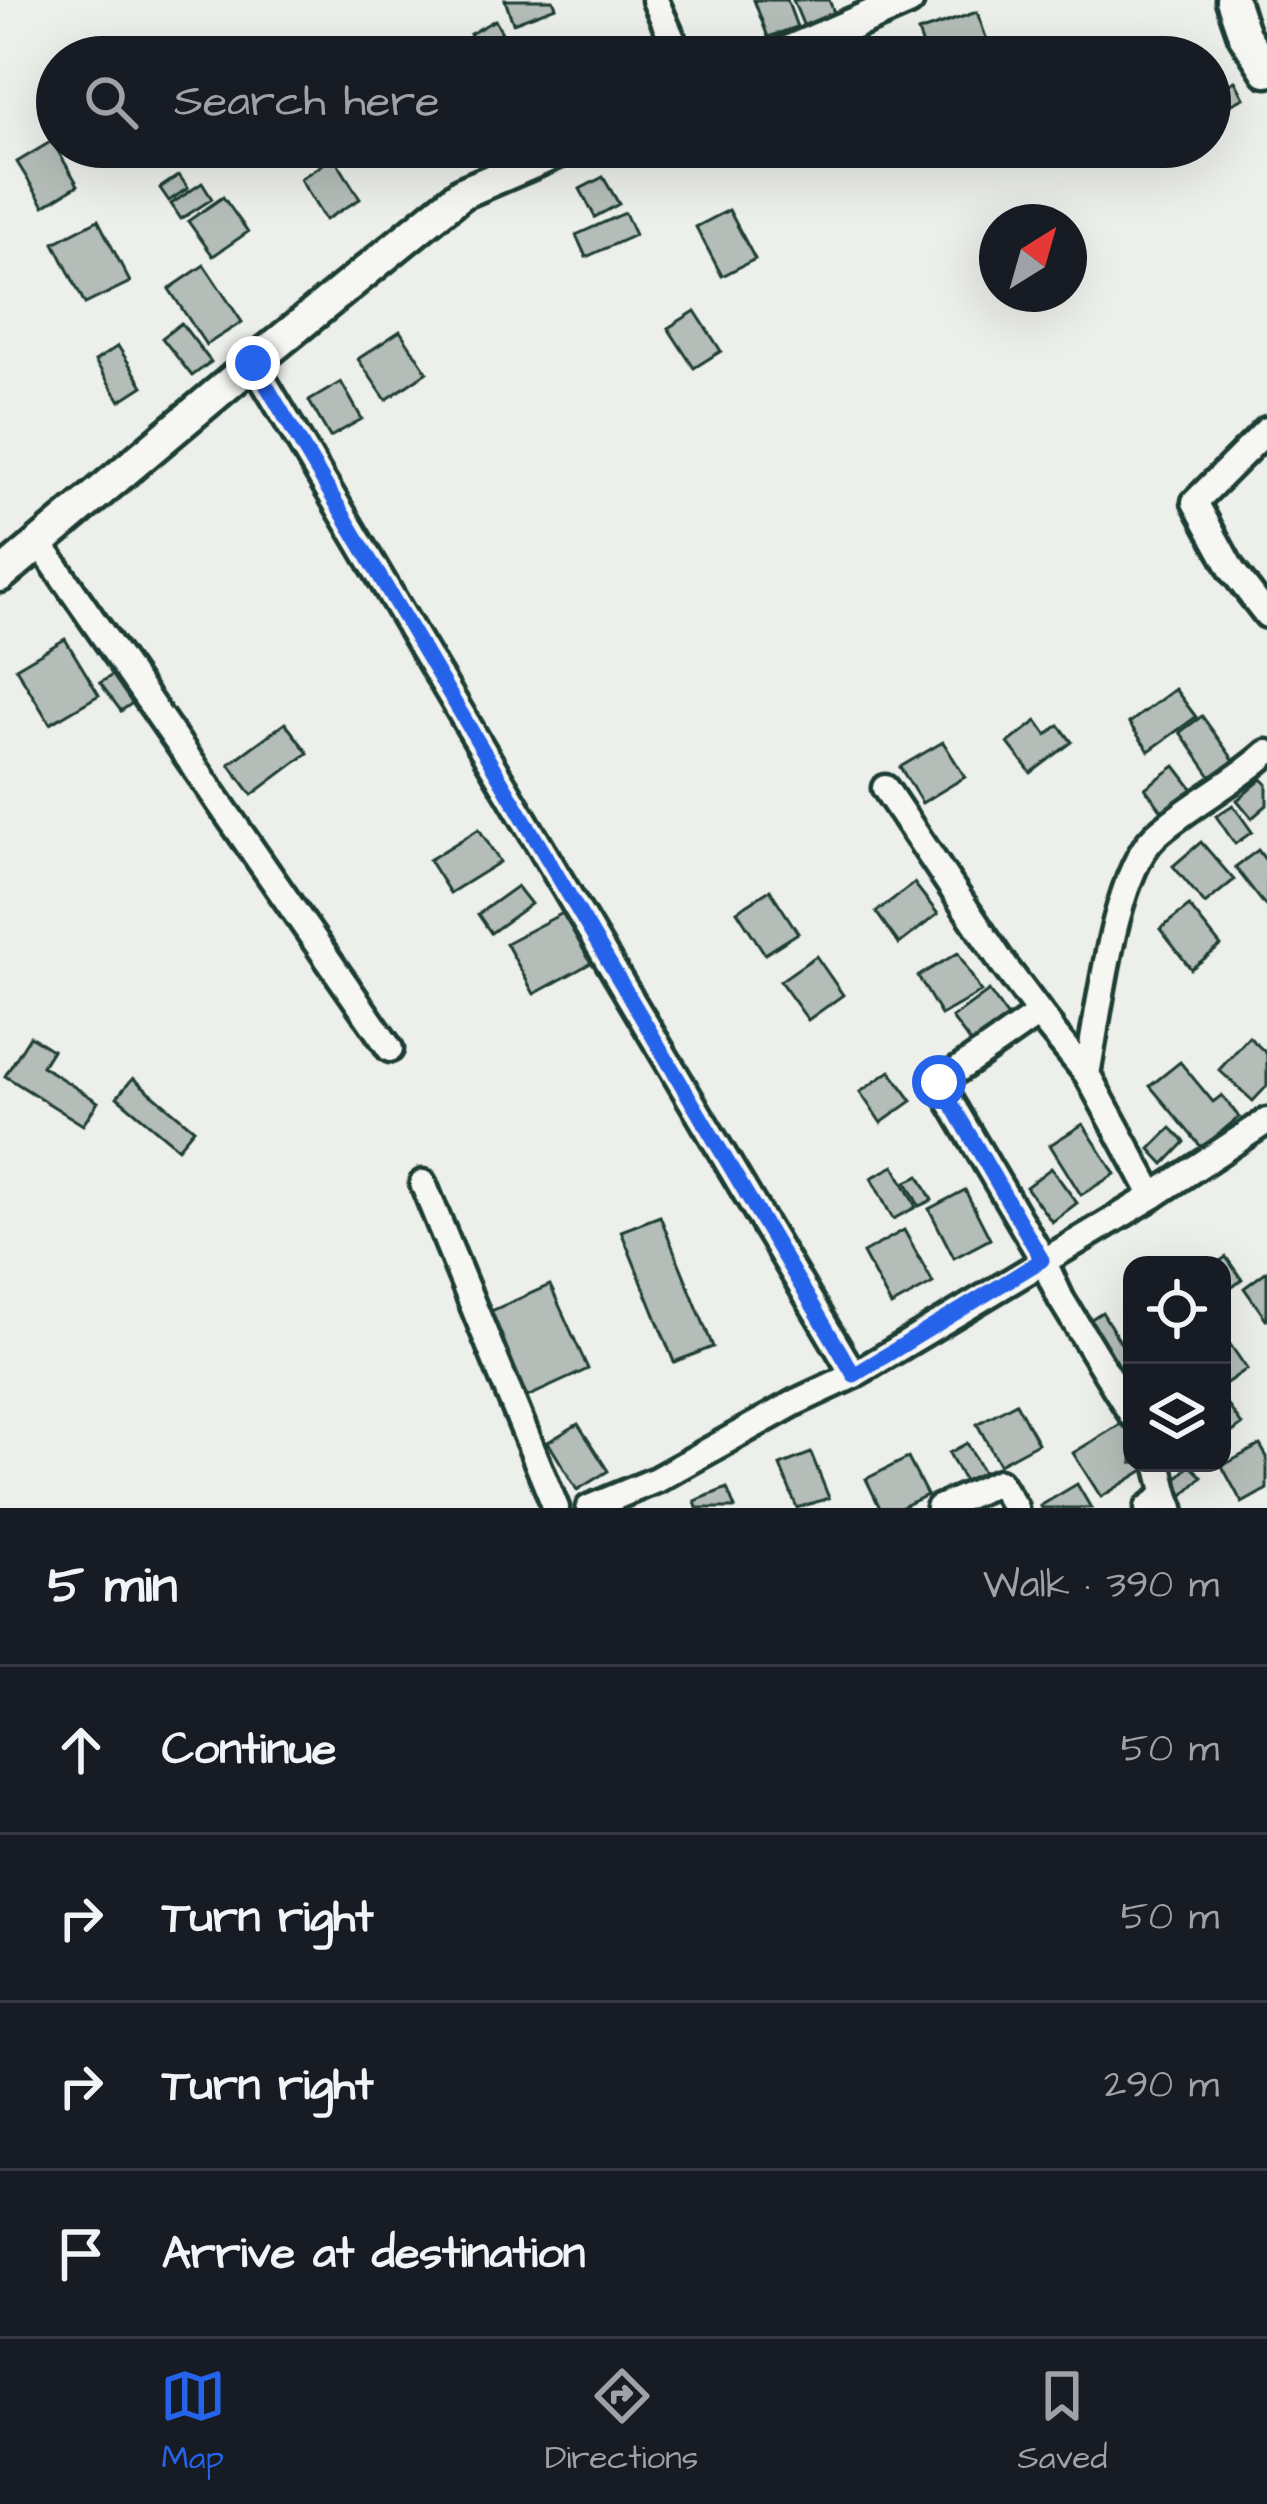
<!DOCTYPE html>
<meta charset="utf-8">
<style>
body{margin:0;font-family:"Architects Daughter",sans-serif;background:#242831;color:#f1f3f6}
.controls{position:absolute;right:36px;bottom:36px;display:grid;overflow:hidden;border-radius:24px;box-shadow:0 12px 48px #0002}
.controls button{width:108px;height:108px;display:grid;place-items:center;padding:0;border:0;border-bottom:3px solid #363941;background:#171b24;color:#f1f3f6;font:60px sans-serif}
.compass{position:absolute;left:979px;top:204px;width:108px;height:108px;border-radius:50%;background:#171b24;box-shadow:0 12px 48px #0002;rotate:37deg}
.stop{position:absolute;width:36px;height:36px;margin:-27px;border:9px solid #2563eb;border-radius:50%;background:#fff}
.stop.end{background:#2563eb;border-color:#fff;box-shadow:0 3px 12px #0008}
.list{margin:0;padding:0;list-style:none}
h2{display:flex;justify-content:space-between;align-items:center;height:156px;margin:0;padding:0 48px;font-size:51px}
h2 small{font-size:39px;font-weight:400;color:#9ea1a6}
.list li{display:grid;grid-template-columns:78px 1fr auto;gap:36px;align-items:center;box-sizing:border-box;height:168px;padding:0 48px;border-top:3px solid #363941}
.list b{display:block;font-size:45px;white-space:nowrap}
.list em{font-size:39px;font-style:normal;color:#9ea1a6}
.icon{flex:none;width:66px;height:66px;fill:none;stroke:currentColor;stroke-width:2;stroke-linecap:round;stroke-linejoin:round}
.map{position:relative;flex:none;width:1267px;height:1508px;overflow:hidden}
.search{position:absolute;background:#171b24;box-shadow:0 12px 48px #0002;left:36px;right:36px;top:36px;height:132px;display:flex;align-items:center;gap:30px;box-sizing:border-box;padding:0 42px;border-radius:66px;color:#9ea1a6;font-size:45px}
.sheet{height:828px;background:#171b24}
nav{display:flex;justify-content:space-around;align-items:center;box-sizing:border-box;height:168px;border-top:3px solid #363941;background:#171b24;font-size:33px;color:#9ea1a6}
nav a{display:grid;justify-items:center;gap:6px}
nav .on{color:#2563eb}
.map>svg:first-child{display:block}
.building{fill:#b4bdb8;stroke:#1f3d34;stroke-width:3}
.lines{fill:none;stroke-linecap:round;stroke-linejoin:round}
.minor-casing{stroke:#1f3d34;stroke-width:33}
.tertiary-casing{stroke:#1f3d34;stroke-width:39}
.minor{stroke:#f6f6f2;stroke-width:24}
.tertiary{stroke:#f6f6f2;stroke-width:30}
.route{stroke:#2563eb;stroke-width:15}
</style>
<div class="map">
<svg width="1267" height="1508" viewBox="0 0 1267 1508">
<rect width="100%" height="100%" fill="#edefea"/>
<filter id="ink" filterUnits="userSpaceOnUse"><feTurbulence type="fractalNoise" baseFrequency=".00833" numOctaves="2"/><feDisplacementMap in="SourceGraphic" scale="24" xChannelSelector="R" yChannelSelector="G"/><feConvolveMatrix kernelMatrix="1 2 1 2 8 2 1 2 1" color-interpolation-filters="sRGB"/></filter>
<g filter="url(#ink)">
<g class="building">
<polygon points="505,0 553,0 556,7 513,23"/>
<polygon points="754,0 787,0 797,27 768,37"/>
<polygon points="793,0 829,0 840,27 809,39"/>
<polygon points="977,12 993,57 927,57 918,32"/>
<polygon points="495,20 515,57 482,57 470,34"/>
<polygon points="717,41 725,57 696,57 694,52"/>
<polygon points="1235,81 1244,98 1210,115 1210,94"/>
<polygon points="52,141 78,185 44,206 17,162"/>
<polygon points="334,157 360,199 325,220 300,179"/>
<polygon points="179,175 188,188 169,201 160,188"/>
<polygon points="603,177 619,204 595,217 580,189"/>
<polygon points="202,183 212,199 181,219 171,204"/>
<polygon points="223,197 248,232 213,256 188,221"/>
<polygon points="729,210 755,259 722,276 696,227"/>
<polygon points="625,213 635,235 586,257 576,235"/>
<polygon points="98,220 130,282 85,304 54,243"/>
<polygon points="204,265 242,322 206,345 169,289"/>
<polygon points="695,311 721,351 694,368 668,328"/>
<polygon points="181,323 211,362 192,376 162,338"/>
<polygon points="400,331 427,372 386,400 358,359"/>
<polygon points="118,346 143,386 120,401 95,361"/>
<polygon points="341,382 362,419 330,437 309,401"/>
<polygon points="65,639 99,695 50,724 16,668"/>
<polygon points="114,674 134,702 121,711 100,683"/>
<polygon points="1175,689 1196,717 1149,751 1129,723"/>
<polygon points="1202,716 1240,769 1217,785 1180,732"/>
<polygon points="1037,721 1047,735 1059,725 1072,742 1031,773 1008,743"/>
<polygon points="285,723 308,753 252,795 229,764"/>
<polygon points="943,742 965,777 922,803 900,767"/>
<polygon points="1175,766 1198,796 1168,819 1145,788"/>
<polygon points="1262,779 1267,784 1267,805 1252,818 1237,800"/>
<polygon points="1233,805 1252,832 1235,844 1216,816"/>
<polygon points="479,829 500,862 450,893 429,860"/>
<polygon points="1201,842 1234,880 1205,904 1173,866"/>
<polygon points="1258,850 1267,862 1267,908 1235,867"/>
<polygon points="914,883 938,914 899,944 876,912"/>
<polygon points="517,886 531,904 491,933 478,914"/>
<polygon points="770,890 798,933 765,954 737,911"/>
<polygon points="1189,906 1221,946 1191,969 1160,929"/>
<polygon points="563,913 591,963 534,994 506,943"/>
<polygon points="958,953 981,992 941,1015 918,976"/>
<polygon points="816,956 843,995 808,1020 780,981"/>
<polygon points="989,991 1009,1019 972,1045 952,1018"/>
<polygon points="30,1036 52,1050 42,1066 98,1102 83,1125 5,1076"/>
<polygon points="1249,1037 1267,1054 1267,1086 1253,1101 1219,1070"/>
<polygon points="1180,1062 1213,1102 1222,1095 1239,1117 1202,1148 1150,1086"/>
<polygon points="890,1071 912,1101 881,1123 860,1092"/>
<polygon points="133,1078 194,1129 178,1148 117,1097"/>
<polygon points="1083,1124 1115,1174 1081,1195 1050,1145"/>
<polygon points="1171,1128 1185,1142 1164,1164 1150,1149"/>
<polygon points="894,1166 916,1207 893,1219 871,1178"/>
<polygon points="1051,1168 1077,1203 1052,1222 1026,1187"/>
<polygon points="919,1176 932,1200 919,1206 906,1182"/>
<polygon points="965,1190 990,1239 954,1258 929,1209"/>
<polygon points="660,1216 713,1347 674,1362 621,1231"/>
<polygon points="904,1230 933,1283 891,1306 863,1253"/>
<polygon points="1226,1257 1242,1280 1227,1291 1222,1283 1222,1265 1214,1265"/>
<polygon points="1267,1271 1267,1319 1266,1319 1244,1288"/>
<polygon points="550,1285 588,1369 527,1397 489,1312"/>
<polygon points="1102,1312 1122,1345 1132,1338 1132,1368 1117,1377 1085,1323"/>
<polygon points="1225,1337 1247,1369 1222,1386 1222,1339"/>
<polygon points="1222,1397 1242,1425 1222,1440"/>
<polygon points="1016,1403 1038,1443 999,1464 977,1424"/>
<polygon points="1127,1420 1132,1429 1132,1463 1154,1464 1101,1497 1073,1453"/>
<polygon points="578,1424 608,1471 577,1490 548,1442"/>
<polygon points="967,1443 987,1480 969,1490 949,1453"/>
<polygon points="1260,1445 1267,1457 1267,1489 1242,1503 1222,1466"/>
<polygon points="811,1453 829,1498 797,1508 780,1465"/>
<polygon points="908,1458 927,1495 900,1508 880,1508 866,1479"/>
<polygon points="1190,1465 1202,1477 1182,1496 1170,1485"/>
<polygon points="1077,1484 1091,1508 1041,1508 1040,1506"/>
<polygon points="727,1488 735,1508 697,1508 695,1501"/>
</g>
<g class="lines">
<defs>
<g id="minor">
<polyline points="655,0 680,57"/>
<polyline points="253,363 854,1375"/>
<polyline points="1267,430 1195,502 1232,570 1267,615"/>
<polyline points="40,544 390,1049"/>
<polyline points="885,788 1003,964 1049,1025"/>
<polyline points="1087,1074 1038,1014 939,1083 1043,1260 1061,1299 1132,1415"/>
<polyline points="423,1183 556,1508"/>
<path d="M1153 1196 1087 1074C1099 1015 1113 876 1155 836 1186 807 1233 784 1267 753"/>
<polyline points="1158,1463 1166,1495"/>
<polyline points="589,1508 656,1480 796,1402 854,1375 1153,1196 1267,1121"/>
<polyline points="939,1508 999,1482 1015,1508"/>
<polyline points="1148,1508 1166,1495 1171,1508"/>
</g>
<g id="tertiary">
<polyline points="1232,0 1244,35 1267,71"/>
<polyline points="776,57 908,0"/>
<polyline points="0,576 253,363 462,193 569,147"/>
</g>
</defs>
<use href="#minor" class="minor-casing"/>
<use href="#tertiary" class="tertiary-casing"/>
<use href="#minor" class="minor"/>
<use href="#tertiary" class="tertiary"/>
</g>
</g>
<g class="lines" filter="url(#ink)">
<polyline class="route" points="253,363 854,1375 1042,1260 939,1082"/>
</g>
</svg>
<div class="controls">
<button><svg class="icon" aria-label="locate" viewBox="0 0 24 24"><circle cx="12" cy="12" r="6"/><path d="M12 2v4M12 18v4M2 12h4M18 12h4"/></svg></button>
<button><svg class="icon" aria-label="layers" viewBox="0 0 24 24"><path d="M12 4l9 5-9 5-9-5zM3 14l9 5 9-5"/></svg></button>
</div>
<svg class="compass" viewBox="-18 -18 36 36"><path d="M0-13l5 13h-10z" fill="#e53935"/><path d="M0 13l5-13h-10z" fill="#9ea1a6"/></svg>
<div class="stop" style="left:939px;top:1082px"></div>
<div class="stop end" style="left:253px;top:363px"></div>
<div class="search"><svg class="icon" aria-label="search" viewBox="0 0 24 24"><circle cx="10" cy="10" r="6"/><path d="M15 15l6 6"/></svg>Search here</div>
</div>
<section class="sheet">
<h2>5 min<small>Walk · 390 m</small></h2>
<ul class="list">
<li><svg class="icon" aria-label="ahead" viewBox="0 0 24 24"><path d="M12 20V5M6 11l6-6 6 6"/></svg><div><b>Continue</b></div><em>50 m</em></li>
<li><svg class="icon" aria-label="right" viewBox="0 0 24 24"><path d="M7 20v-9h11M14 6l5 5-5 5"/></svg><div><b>Turn right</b></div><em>50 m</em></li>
<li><svg class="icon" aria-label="right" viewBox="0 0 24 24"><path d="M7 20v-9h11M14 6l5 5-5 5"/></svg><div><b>Turn right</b></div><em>290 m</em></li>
<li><svg class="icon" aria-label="arrive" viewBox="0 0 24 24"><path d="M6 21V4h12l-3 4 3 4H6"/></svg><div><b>Arrive at destination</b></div></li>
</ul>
</section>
<nav>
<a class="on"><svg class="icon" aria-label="map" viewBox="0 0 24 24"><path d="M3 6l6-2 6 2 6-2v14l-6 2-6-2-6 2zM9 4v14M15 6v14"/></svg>Map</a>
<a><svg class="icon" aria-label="directions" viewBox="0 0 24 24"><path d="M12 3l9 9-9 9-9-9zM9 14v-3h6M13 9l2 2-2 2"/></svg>Directions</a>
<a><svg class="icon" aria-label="saved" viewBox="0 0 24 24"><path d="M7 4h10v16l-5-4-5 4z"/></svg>Saved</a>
</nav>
